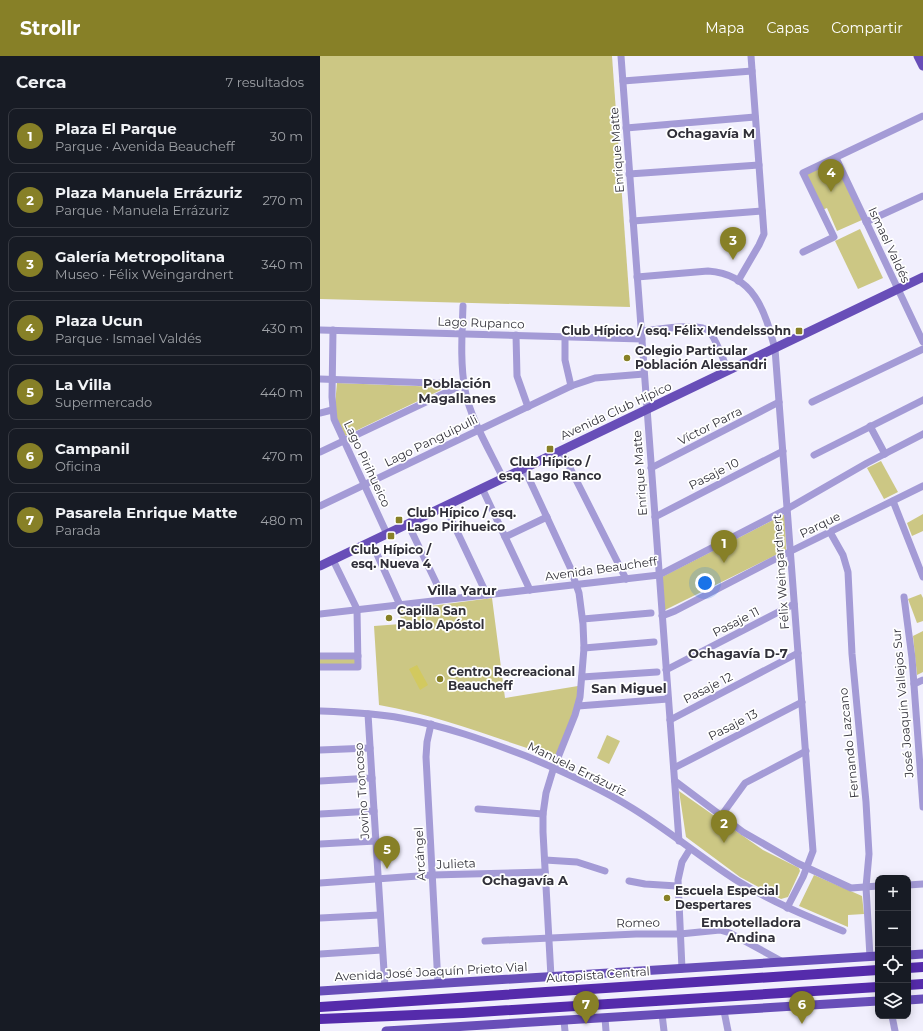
<!DOCTYPE html>
<html lang="es">
<meta charset="utf-8">
<style>
body{margin:0;font-family:Montserrat,sans-serif;background:#20242c;color:#f1f3f6}
.controls{position:absolute;right:12px;bottom:12px;display:grid;overflow:hidden;border-radius:8px;box-shadow:0 2px 10px #0003}
.controls button{width:36px;height:36px;display:grid;place-items:center;padding:0;border:0;border-bottom:1px solid #363941;background:#171b24;color:#f1f3f6;font:20px sans-serif}
.you{position:absolute;left:385px;top:527px;width:14px;height:14px;margin:-10px;border:3px solid #fff;border-radius:50%;background:#1a73e8;box-shadow:0 0 0 6px #1a73e833}
.badge{display:grid;place-items:center;width:26px;height:26px;border-radius:50%;background:#878027;color:#fff;font-size:13px;font-weight:700}
.pin{position:absolute;translate:-50% -33px;filter:drop-shadow(0 1px 2px #0008)}
.pin::after{content:'';position:absolute;top:21px;width:14px;height:12px;background:inherit;clip-path:polygon(0 0,100% 0,50% 100%)}
.list{margin:0;padding:0;list-style:none}
h2{display:flex;justify-content:space-between;align-items:center;height:52px;margin:0;padding:0 16px;font-size:17px}
h2 small{font-size:13px;font-weight:400;color:#9ea1a6}
.list li{display:grid;grid-template-columns:26px 1fr auto;gap:12px;align-items:center;box-sizing:border-box;height:56px;margin:0 8px 8px;padding:0 8px;border:1px solid #363941;border-radius:8px}
.list b{display:block;font-size:15px;white-space:nowrap}
.list p{margin:0;font-size:13px;white-space:nowrap;color:#9ea1a6}
.list em{font-size:13px;font-style:normal;color:#9ea1a6}
.icon{flex:none;width:22px;height:22px;fill:none;stroke:currentColor;stroke-width:2;stroke-linecap:round;stroke-linejoin:round}
.map{position:relative;flex:none;width:603px;height:975px;overflow:hidden}
header{display:flex;align-items:center;gap:24px;box-sizing:border-box;height:56px;padding:0 20px;background:#878027;color:#fff}
header strong{font-size:19px}
nav{display:flex;gap:22px;margin-inline-start:auto;font-size:14px}
main{display:flex}
aside{flex:1;background:#171b24}
.map>svg:first-child{display:block}
.green{fill:#ccc784}
.water{fill:#d2c95f}
.lines{fill:none;stroke-linecap:round;stroke-linejoin:round}
.minor{stroke:#a49bd6;stroke-width:7}
.major{stroke:#684eb8;stroke-width:9}
.highway{stroke:#552bab;stroke-width:10}
.poi-dot{fill:#878027;stroke:#fff;stroke-width:1.5}
.labels{text-anchor:middle;stroke-width:3.5;stroke-linejoin:round;paint-order:stroke}
.street-label{font-size:12px;fill:#313039;stroke:#fff}
.poi-label{font-size:12px;font-weight:bold;fill:#313039;stroke:#fff;text-anchor:start}
.neighbourhood-label{font-size:13px;font-weight:bold;fill:#313039;stroke:#fff}
</style>
<header>
<strong>Strollr</strong>
<nav><a>Mapa</a><a>Capas</a><a>Compartir</a></nav>
</header>
<main>
<aside>
<h2>Cerca<small>7 resultados</small></h2>
<ul class="list">
<li><span class="badge">1</span><div><b>Plaza El Parque</b><p>Parque · Avenida Beaucheff</p></div><em>30 m</em></li>
<li><span class="badge">2</span><div><b>Plaza Manuela Errázuriz</b><p>Parque · Manuela Errázuriz</p></div><em>270 m</em></li>
<li><span class="badge">3</span><div><b>Galería Metropolitana</b><p>Museo · Félix Weingardnert</p></div><em>340 m</em></li>
<li><span class="badge">4</span><div><b>Plaza Ucun</b><p>Parque · Ismael Valdés</p></div><em>430 m</em></li>
<li><span class="badge">5</span><div><b>La Villa</b><p>Supermercado</p></div><em>440 m</em></li>
<li><span class="badge">6</span><div><b>Campanil</b><p>Oficina</p></div><em>470 m</em></li>
<li><span class="badge">7</span><div><b>Pasarela Enrique Matte</b><p>Parada</p></div><em>480 m</em></li>
</ul>
</aside>
<div class="map">
<svg width="603" height="975" viewBox="0 0 603 975">
<rect width="100%" height="100%" fill="#f1effd"/>
<g class="green">
<polygon points="0,0 292,0 310,251 0,243"/>
<polygon points="514,104 542,164 517,175 507,152 502,154 485,118"/>
<polygon points="540,173 563,222 538,233 515,185"/>
<polygon points="17,327 121,331 121,334 25,380 17,364 15,348"/>
<polygon points="561,405 578,436 564,443 547,412"/>
<polygon points="465,458 466,494 345,554 342,521"/>
<polygon points="603,458 603,475 592,480 587,467"/>
<polygon points="601,538 603,542 603,565 597,567 588,543"/>
<path d="M172 542 185 642 258 630 256 651 235 701C176 683 119 659 59 649L54 570 81 568 80 554Z"/>
<polygon points="603,575 603,616 597,619 593,580"/>
<rect x="0" y="602" width="35" height="7"/>
<polygon points="287,679 300,685 289,708 277,702"/>
<polygon points="359,735 443,794 479,812 480,815 468,841 461,843 420,821 366,781"/>
<polygon points="494,819 542,840 544,858 528,859 528,871 479,850"/>
</g>
<polygon class="water" points="97,609 108,629 100,634 89,613"/>
<g class="lines">
<g class="minor">
<polyline points="301,0 359,785"/>
<polyline points="303,25 432,15"/>
<polyline points="306,72 435,61"/>
<polyline points="516,102 603,286"/>
<polyline points="309,118 439,109"/>
<polyline points="313,165 442,155"/>
<polyline points="546,166 603,140"/>
<polyline points="483,196 514,181 483,117 603,60"/>
<path d="M317 221 388 215C434 218 445 255 455 293L493 795 483 821 467 852"/>
<polyline points="418,225 439,189 444,178 431,0"/>
<path d="M143 250C142 278 140 307 145 334 150 362 170 395 183 422"/>
<polyline points="0,274 322,283"/>
<polyline points="13,274 12,341 14,363 67,478"/>
<path d="M321 275C335 274 380 266 389 275 396 283 404 305 408 315"/>
<polyline points="196,279 197,320 208,351"/>
<polyline points="245,281 245,304 251,330"/>
<polyline points="0,323 142,328"/>
<polyline points="492,346 603,293"/>
<polyline points="0,357 12,354"/>
<polyline points="550,370 565,398"/>
<polyline points="241,394 306,523"/>
<polyline points="0,396 144,328"/>
<polyline points="494,399 603,344"/>
<polyline points="204,412 250,511 259,537 263,568 264,592 260,641 255,659 233,714 226,737 223,758 223,776 231,921"/>
<polyline points="331,412 459,346"/>
<polyline points="162,432 210,534"/>
<polyline points="573,445 603,521"/>
<polyline points="0,450 251,330 275,322 324,318"/>
<polyline points="125,450 167,539"/>
<polyline points="335,461 463,395"/>
<polyline points="88,468 124,543"/>
<polyline points="510,476 523,499 528,516 532,598 546,746 549,798 546,831 550,901"/>
<polyline points="185,481 227,461"/>
<polyline points="51,485 80,549"/>
<polyline points="584,541 592,602 603,751"/>
<polyline points="0,558 339,519 467,453 547,407 603,378"/>
<polyline points="342,560 355,555 465,498 603,430"/>
<polyline points="263,563 331,557"/>
<polyline points="264,592 334,586"/>
<polyline points="0,600 38,600"/>
<polyline points="0,611 38,611 37,553 13,504"/>
<polyline points="346,614 474,548"/>
<polyline points="262,621 337,616"/>
<polyline points="594,628 603,624"/>
<polyline points="258,650 348,643"/>
<path d="M0 655C27 656 55 657 81 662 125 670 164 684 206 700 242 715 278 731 312 752 348 774 380 801 416 824 450 845 486 860 523 875"/>
<polyline points="48,658 65,931"/>
<polyline points="350,664 478,597"/>
<polyline points="111,668 107,686 106,701 118,928"/>
<polyline points="0,694 50,692"/>
<polyline points="354,712 482,646"/>
<polyline points="0,725 52,722"/>
<polyline points="355,725 423,776 477,807 531,832 558,830"/>
<polyline points="158,753 223,758"/>
<polyline points="0,758 54,755"/>
<polyline points="401,760 425,727 486,695"/>
<polyline points="0,788 56,785"/>
<polyline points="225,804 257,806 285,815"/>
<polyline points="309,825 325,828 357,830"/>
<polyline points="0,827 112,819 225,816"/>
<polyline points="588,829 603,828"/>
<polyline points="0,862 60,859"/>
<polyline points="165,885 316,878 360,878 400,874 410,877 463,906"/>
<polyline points="0,898 62,894"/>
<polyline points="362,913 358,824 362,806 370,793"/>
<polyline points="404,955 408,975"/>
<polyline points="342,958 344,975"/>
<polyline points="572,960 575,975"/>
<polyline points="285,962 286,975"/>
<polyline points="244,965 245,975"/>
</g>
<g class="major">
<polyline points="598,0 603,10"/>
<polyline points="0,510 603,221"/>
<polyline points="588,899 603,898"/>
<polyline points="0,935 558,900"/>
<polyline points="588,944 603,943"/>
<polyline points="66,975 558,945"/>
</g>
<g class="highway">
<polyline points="588,912 603,911"/>
<polyline points="588,929 603,928"/>
<polyline points="0,951 558,914"/>
<polyline points="0,963 143,957 558,931"/>
</g>
</g>
<g class="poi-dot">
<rect x="475" y="271" width="8" height="8" rx="2"/>
<circle cx="307" cy="302" r="4"/>
<rect x="226" y="389" width="8" height="8" rx="2"/>
<rect x="75" y="460" width="8" height="8" rx="2"/>
<rect x="67" y="476" width="8" height="8" rx="2"/>
<circle cx="69" cy="562" r="4"/>
<circle cx="120" cy="623" r="4"/>
<circle cx="347" cy="842" r="4"/>
</g>
<g class="labels">
<g class="street-label">
<text transform="translate(297 94) rotate(-94)" y="4">Enrique Matte</text>
<text transform="translate(569 189) rotate(65)" y="4">Ismael Valdés</text>
<text transform="translate(161 267) rotate(2)" y="4">Lago Rupanco</text>
<text transform="translate(296 355) rotate(-25)" y="4">Avenida Club Hípico</text>
<text transform="translate(390 370) rotate(-27)" y="4">Víctor Parra</text>
<text transform="translate(111 385) rotate(-26)" y="4">Lago Panguipulli</text>
<text transform="translate(47 408) rotate(65)" y="4">Lago Pirihueico</text>
<text transform="translate(320 417) rotate(-94)" y="4">Enrique Matte</text>
<text transform="translate(394 418) rotate(-27)" y="4">Pasaje 10</text>
<text transform="translate(500 469) rotate(-26)" y="4">Parque</text>
<text transform="translate(281 513) rotate(-8)" y="4">Avenida Beaucheff</text>
<text transform="translate(461 516) rotate(-94)" y="4">Félix Weingardnert</text>
<text transform="translate(416 566) rotate(-27)" y="4">Pasaje 11</text>
<text transform="translate(388 632) rotate(-27)" y="4">Pasaje 12</text>
<text transform="translate(583 647) rotate(-95)" y="4">José Joaquín Vallejos Sur</text>
<text transform="translate(413 669) rotate(-27)" y="4">Pasaje 13</text>
<text transform="translate(529 687) rotate(-96)" y="4">Fernando Lazcano</text>
<text transform="translate(257 713) rotate(26)" y="4">Manuela Errázuriz</text>
<text transform="translate(42 735) rotate(-94)" y="4">Jovino Troncoso</text>
<text transform="translate(100 798) rotate(-93)" y="4">Arcángel</text>
<text transform="translate(136 808) rotate(-2)" y="4">Julieta</text>
<text transform="translate(318 867) rotate(-1)" y="4">Romeo</text>
<text transform="translate(111 916) rotate(-3)" y="4">Avenida José Joaquín Prieto Vial</text>
<text transform="translate(278 919) rotate(-4)" y="4">Autopista Central</text>
</g>
<g class="poi-label">
<text x="471" y="279" text-anchor="end">Club Hípico / esq. Félix Mendelssohn</text>
<text x="315" y="299">Colegio Particular<tspan x="315" dy="14">Población Alessandri</tspan></text>
<text x="230" y="410" text-anchor="middle">Club Hípico /<tspan x="230" dy="14">esq. Lago Ranco</tspan></text>
<text x="87" y="461">Club Hípico / esq.<tspan x="87" dy="14">Lago Pirihueico</tspan></text>
<text x="71" y="498" text-anchor="middle">Club Hípico /<tspan x="71" dy="14">esq. Nueva 4</tspan></text>
<text x="77" y="559">Capilla San<tspan x="77" dy="14">Pablo Apóstol</tspan></text>
<text x="128" y="620">Centro Recreacional<tspan x="128" dy="14">Beaucheff</tspan></text>
<text x="355" y="839">Escuela Especial<tspan x="355" dy="14">Despertares</tspan></text>
</g>
<g class="neighbourhood-label">
<text x="391" y="82">Ochagavía M</text>
<text x="137" y="332">Población<tspan x="137" dy="15">Magallanes</tspan></text>
<text x="142" y="539">Villa Yarur</text>
<text x="418" y="602">Ochagavía D-7</text>
<text x="309" y="637">San Miguel</text>
<text x="205" y="829">Ochagavía A</text>
<text x="431" y="871">Embotelladora<tspan x="431" dy="15">Andina</tspan></text>
</g>
</g>
</svg>
<div class="controls">
<button>+</button>
<button>−</button>
<button><svg class="icon" aria-label="locate" viewBox="0 0 24 24"><circle cx="12" cy="12" r="6"/><path d="M12 2v4M12 18v4M2 12h4M18 12h4"/></svg></button>
<button><svg class="icon" aria-label="layers" viewBox="0 0 24 24"><path d="M12 4l9 5-9 5-9-5zM3 14l9 5 9-5"/></svg></button>
</div>
<div class="you"></div>
<div class="pin badge" style="left:404px;top:507px">1</div>
<div class="pin badge" style="left:404px;top:787px">2</div>
<div class="pin badge" style="left:413px;top:204px">3</div>
<div class="pin badge" style="left:511px;top:136px">4</div>
<div class="pin badge" style="left:67px;top:813px">5</div>
<div class="pin badge" style="left:482px;top:968px">6</div>
<div class="pin badge" style="left:266px;top:968px">7</div>
</div>
</main>
